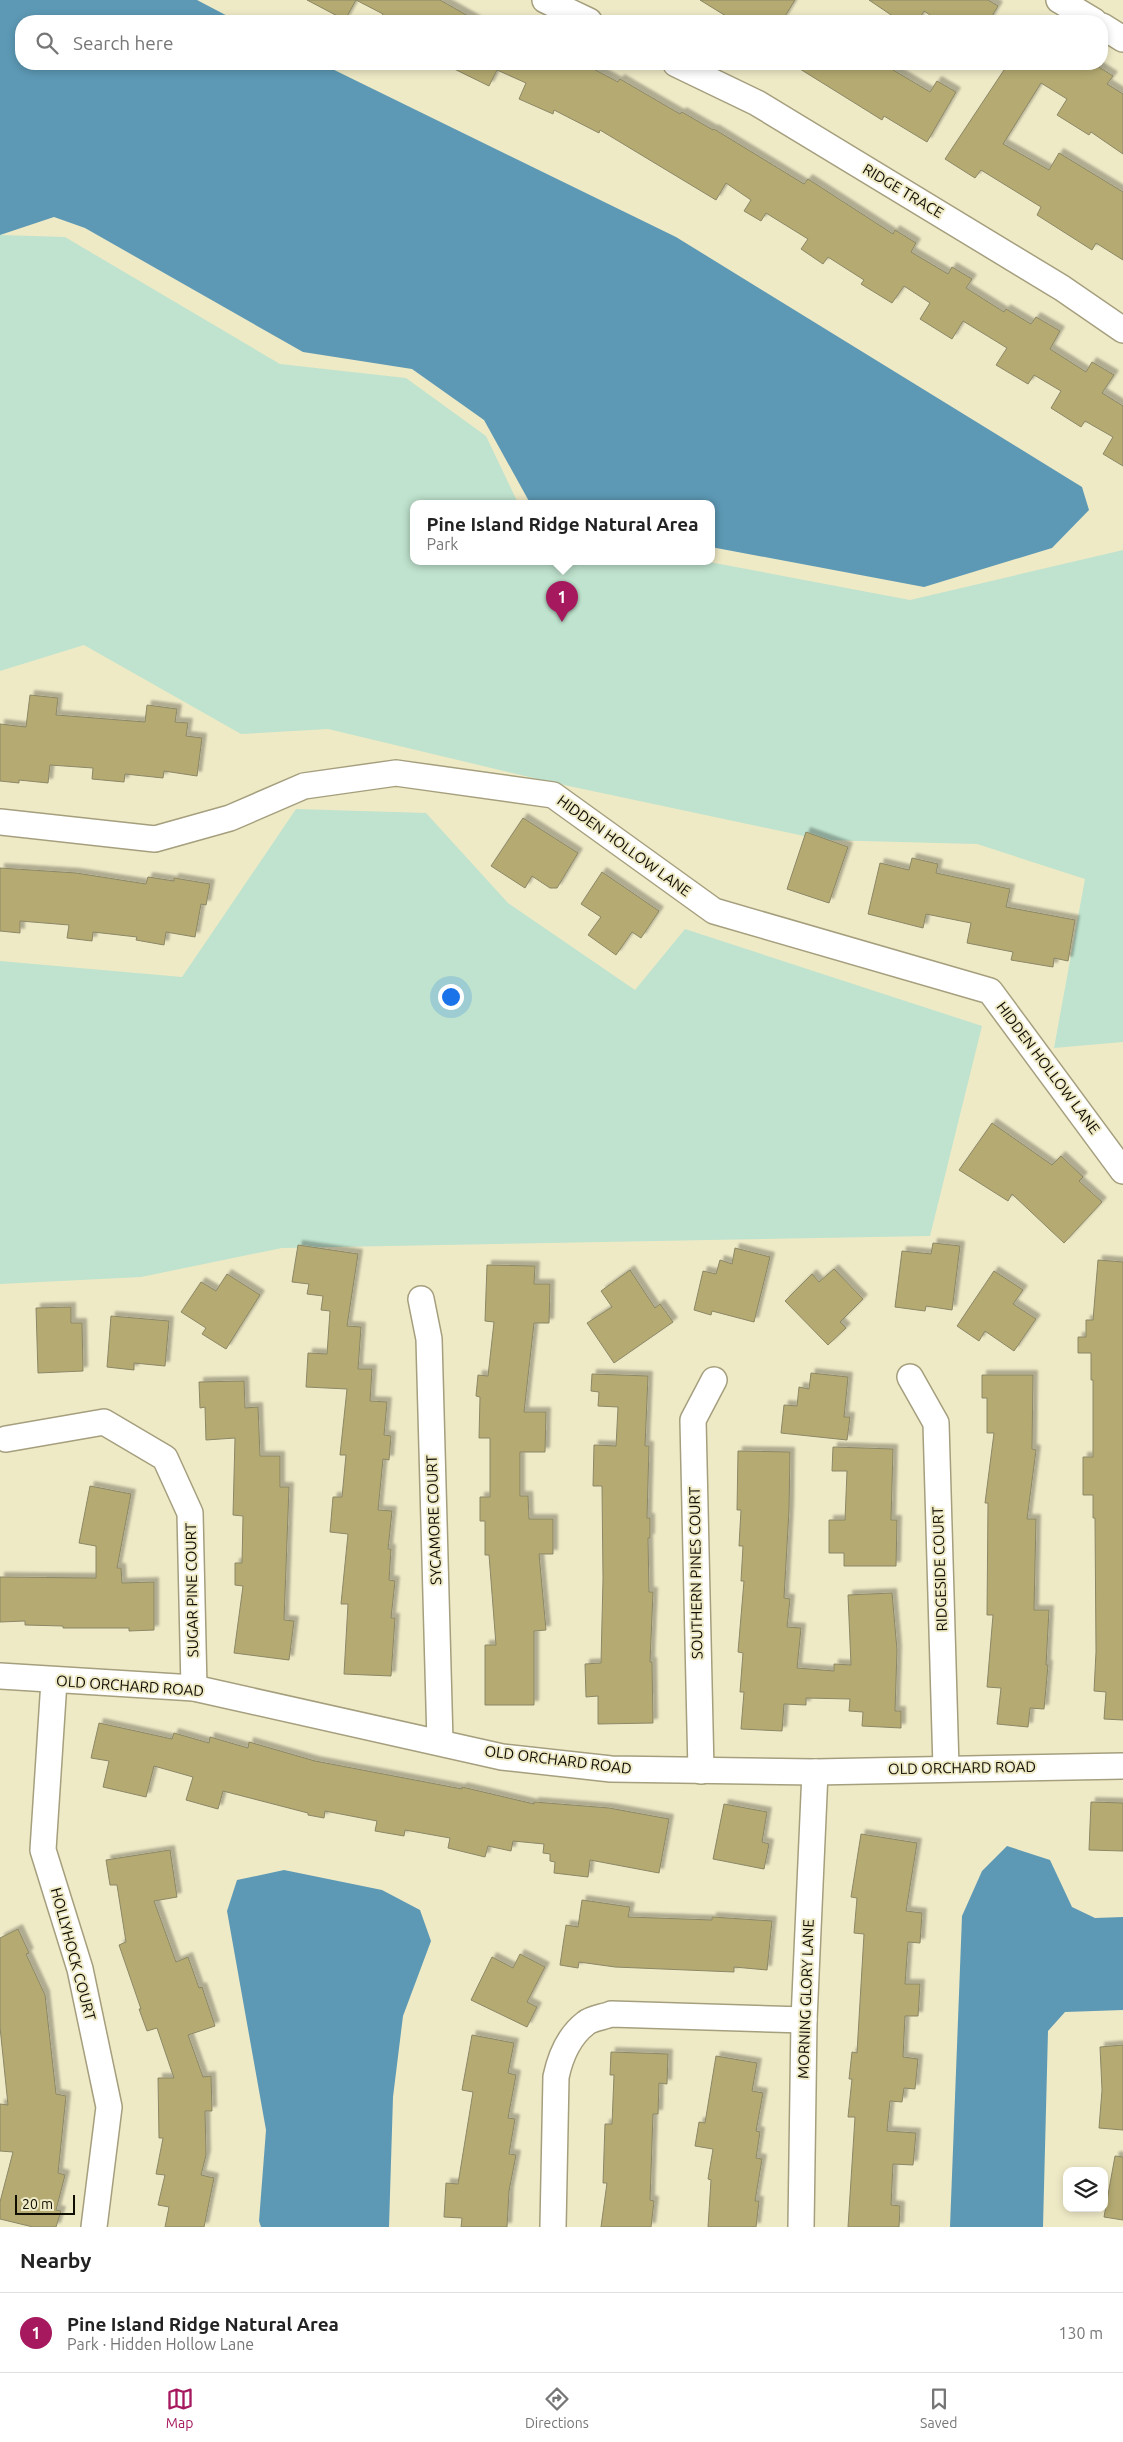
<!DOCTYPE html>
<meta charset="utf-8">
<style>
body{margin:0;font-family:Ubuntu,sans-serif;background:#f2f2f2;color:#222}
.controls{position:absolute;right:15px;bottom:15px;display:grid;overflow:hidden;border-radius:10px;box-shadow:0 2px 8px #0003}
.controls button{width:45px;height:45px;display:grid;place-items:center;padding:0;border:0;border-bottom:1px solid #e0e0e0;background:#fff;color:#222;font:25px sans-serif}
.scale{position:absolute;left:15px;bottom:12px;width:60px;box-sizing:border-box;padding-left:5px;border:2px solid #100d03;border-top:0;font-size:14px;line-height:18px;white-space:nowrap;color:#100d03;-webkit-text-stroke:4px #efeac6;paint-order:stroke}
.you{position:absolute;left:450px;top:996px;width:18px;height:18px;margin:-12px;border:4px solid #fff;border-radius:50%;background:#1a73e8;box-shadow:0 0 0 8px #1a73e833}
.badge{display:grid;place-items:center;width:32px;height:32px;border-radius:50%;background:#a6195e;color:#fff;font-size:16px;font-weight:700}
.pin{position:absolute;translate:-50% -41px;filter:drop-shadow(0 1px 2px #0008)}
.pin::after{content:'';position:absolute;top:26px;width:18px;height:15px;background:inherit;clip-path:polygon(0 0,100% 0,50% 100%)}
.popup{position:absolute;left:410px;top:500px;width:305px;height:65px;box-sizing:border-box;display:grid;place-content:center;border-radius:10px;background:#fff;filter:drop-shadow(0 1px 4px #0005);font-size:16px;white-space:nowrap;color:#767676}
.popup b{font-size:19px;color:#222}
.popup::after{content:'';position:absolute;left:50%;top:100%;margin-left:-10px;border:10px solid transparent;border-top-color:#fff}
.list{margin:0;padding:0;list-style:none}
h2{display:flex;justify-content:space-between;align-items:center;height:65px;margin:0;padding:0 20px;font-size:21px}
h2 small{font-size:16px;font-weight:400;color:#767676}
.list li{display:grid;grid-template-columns:32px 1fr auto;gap:15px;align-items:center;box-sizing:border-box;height:80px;padding:0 20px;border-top:1px solid #e0e0e0}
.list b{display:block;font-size:19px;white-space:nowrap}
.list p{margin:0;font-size:16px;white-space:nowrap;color:#767676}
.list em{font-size:16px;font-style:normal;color:#767676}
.icon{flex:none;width:28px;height:28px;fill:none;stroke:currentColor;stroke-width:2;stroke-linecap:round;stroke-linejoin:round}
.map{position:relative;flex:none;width:1123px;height:2227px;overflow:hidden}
.search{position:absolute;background:#fff;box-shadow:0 2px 8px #0003;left:15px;right:15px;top:15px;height:55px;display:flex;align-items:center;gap:12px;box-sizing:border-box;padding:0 18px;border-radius:20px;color:#767676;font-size:19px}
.sheet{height:145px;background:#fff}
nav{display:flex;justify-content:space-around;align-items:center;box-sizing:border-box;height:70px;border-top:1px solid #e0e0e0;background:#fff;font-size:14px;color:#767676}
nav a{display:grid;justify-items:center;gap:2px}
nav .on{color:#a6195e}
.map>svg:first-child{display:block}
.green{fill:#bfe3ce}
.water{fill:#5d99b5}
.building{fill:#b4aa72;stroke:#8c8766;filter:url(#shadow)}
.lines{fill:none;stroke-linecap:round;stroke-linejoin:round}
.minor-casing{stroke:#a59f7e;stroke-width:28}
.minor{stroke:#fff;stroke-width:25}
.labels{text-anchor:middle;stroke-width:4;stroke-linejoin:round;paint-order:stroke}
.street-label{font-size:15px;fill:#100d03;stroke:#efeac6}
</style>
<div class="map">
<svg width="1123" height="2227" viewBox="0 0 1123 2227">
<defs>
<filter id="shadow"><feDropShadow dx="4.5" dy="-4.5" stdDeviation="1" flood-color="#0004"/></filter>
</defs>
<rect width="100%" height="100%" fill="#efeac6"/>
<g class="green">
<polygon points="0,235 65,237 280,364 406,378 486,436 518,503 413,503 413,561 704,561 910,600 1123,550 1123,1042 1054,1048 1085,879 977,844 823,840 550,782 328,729 241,734 84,645 0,671"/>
<polygon points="296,809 426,813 508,903 635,990 685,929 982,1026 930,1236 282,1248 141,1277 0,1284 0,961 182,977"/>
</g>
<g class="water">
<polygon points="0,0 197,0 237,21 21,21 21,64 322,64 676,237 1082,487 1089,510 1052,548 924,587 711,547 711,503 530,503 484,420 412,369 303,352 85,228 54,217 0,235"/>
<polygon points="1007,1846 1050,1860 1072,1907 1095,1918 1123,1917 1123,2010 1065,2012 1048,2031 1043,2227 950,2227 962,1916 982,1871"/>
<polygon points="284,1870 382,1890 420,1910 431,1941 403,2016 393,2097 389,2227 261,2227 259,2221 266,2130 227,1911 237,1880"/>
</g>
<g class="building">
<polygon points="307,0 356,0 345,20"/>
<polygon points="356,0 440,0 477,21 379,21 383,14"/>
<polygon points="700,0 795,0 782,21 734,21"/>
<polygon points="869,0 988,0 998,6 989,21 939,21 924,11 918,21 900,21"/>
<polygon points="444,64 584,64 618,82 620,79 680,114 682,112 713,130 714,129 804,184 808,179 893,234 895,230 916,243 911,252 948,274 952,267 972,279 966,288 1004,312 1006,309 1031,324 1036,317 1060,331 1050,349 1086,372 1092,362 1114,375 1102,393 1123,406 1123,466 1103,454 1113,437 1085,421 1081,427 1051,408 1061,391 1034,375 1028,384 996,365 1007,348 963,321 952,339 920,319 930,303 904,286 892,303 861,284 864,280 828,257 823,264 801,249 808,239 766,213 761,221 744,211 751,200 726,183 716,200 600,130 599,133 554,110 553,114 519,99 526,83 497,70 489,86"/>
<polygon points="792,64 883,64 930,92 937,81 956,92 927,142 884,116 882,120"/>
<polygon points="1008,64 1075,64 1085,70 1088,64 1094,64 1113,76 1107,84 1123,94 1123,154 1091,132 1089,135 1057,115 1067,99 1041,83 1003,144 1049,170 1059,153 1123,192 1123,260 1096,243 1092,250 1037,215 1041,207 981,170 975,178 945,159"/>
<polygon points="30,695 58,698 56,715 145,722 147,705 177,709 175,722 188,723 186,736 202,738 197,776 164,771 163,778 125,774 124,782 92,779 93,768 50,765 48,783 19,780 19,783 0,781 0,724 26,727"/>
<polygon points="523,818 578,853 557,888 550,888 532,876 525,888 491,866"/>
<polygon points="806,832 848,847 829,903 787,889"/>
<polygon points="912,858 938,864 936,873 1010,889 1006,907 1075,920 1068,961 1054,958 1053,967 1011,960 1013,952 967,943 971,923 926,914 923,928 868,914 880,863 909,870"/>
<polygon points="0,868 76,873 146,884 148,877 174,881 174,878 210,884 206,905 201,904 195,937 166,932 164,945 136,940 137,937 93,932 92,941 67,938 69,925 20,921 20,933 0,931"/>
<polygon points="602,872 659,911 641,938 632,932 616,955 588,935 601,917 581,904"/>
<polygon points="992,1123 1052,1165 1061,1156 1083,1177 1079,1181 1102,1202 1064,1243 1012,1194 1008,1201 959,1170"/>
<polygon points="933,1243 960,1246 952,1310 926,1306 925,1311 895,1307 902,1251 931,1254"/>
<polygon points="298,1245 358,1254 347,1326 361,1327 358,1369 372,1369 370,1401 387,1402 384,1435 391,1436 389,1460 383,1459 378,1510 392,1511 388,1549 391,1549 389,1580 395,1581 391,1618 395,1618 391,1676 344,1674 348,1604 341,1604 348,1534 330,1532 333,1497 342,1497 346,1455 340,1455 347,1389 306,1387 308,1353 327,1354 330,1311 321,1310 323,1296 307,1294 309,1284 292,1282"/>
<polygon points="735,1248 770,1257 754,1322 712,1311 711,1315 694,1310 703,1271 716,1274 720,1260 732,1264"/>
<polygon points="1098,1260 1123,1262 1123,1720 1104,1719 1106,1692 1094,1691 1096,1652 1095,1518 1093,1518 1093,1495 1083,1495 1083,1457 1093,1457 1093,1380 1091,1380 1091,1353 1078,1353 1078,1337 1086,1337 1086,1320 1093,1320"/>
<polygon points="487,1265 535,1266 534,1284 550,1284 549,1323 534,1323 524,1412 546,1412 545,1452 520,1452 520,1496 528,1496 529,1519 553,1519 553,1554 539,1554 546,1630 534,1631 534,1705 485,1705 485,1645 496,1645 489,1555 485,1555 485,1521 480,1521 480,1497 490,1497 490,1438 479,1438 480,1397 476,1396 478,1375 488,1376 494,1322 485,1321"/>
<polygon points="834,1269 863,1299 840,1322 846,1328 828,1345 785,1301 812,1274 819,1282"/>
<polygon points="630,1270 655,1308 660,1304 673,1322 614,1363 587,1323 612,1307 601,1291"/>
<polygon points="994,1271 1023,1290 1013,1304 1036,1319 1014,1351 985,1331 979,1341 957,1326"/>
<polygon points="227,1274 260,1295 226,1349 202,1334 206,1328 181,1312 201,1282 216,1291"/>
<polygon points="71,1307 71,1323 82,1323 83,1371 38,1373 36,1308"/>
<polygon points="111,1316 169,1321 165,1366 134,1363 134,1370 107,1367"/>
<polygon points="811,1373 848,1377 844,1417 850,1417 847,1440 781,1433 784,1405 797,1406 799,1387 809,1389"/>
<polygon points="592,1374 648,1376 645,1446 649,1446 647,1518 650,1518 650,1538 648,1538 649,1592 653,1592 650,1662 652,1662 653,1723 598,1724 598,1696 586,1697 585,1664 601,1663 603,1579 602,1486 593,1486 594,1445 616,1446 618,1407 598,1406 599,1392 591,1391"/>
<polygon points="982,1375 1033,1375 1032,1449 1036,1450 1027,1519 1036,1519 1034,1610 1049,1610 1046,1665 1048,1665 1044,1709 1030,1708 1028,1727 997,1724 1001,1688 987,1687 993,1615 987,1615 988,1503 985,1503 994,1433 987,1433 987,1398 982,1398"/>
<polygon points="244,1381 245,1408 258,1407 260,1456 280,1456 280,1487 289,1487 284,1620 294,1621 289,1660 234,1653 243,1586 235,1585 235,1563 242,1563 243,1516 233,1515 235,1438 206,1440 205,1407 200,1408 199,1382"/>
<polygon points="833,1447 893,1449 891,1520 897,1520 896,1566 844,1566 844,1553 829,1553 829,1520 845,1520 847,1471 832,1471"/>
<polygon points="738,1451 790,1452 789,1510 784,1598 790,1599 787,1627 801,1628 797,1668 834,1671 834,1664 851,1665 848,1595 892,1593 897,1650 895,1711 901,1711 901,1728 862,1726 863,1712 849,1711 850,1699 806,1698 806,1705 784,1704 782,1731 741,1729 744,1692 740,1692 743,1653 738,1652 744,1581 741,1581 743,1546 739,1546 741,1510 737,1510"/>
<polygon points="90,1486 131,1494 117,1568 121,1568 122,1583 154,1582 154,1630 129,1631 129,1628 63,1628 63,1626 25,1625 25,1621 0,1622 0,1577 96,1578 96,1546 79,1543"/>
<polygon points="99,1723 172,1739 174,1733 209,1743 210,1737 248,1748 249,1742 315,1761 462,1789 462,1787 534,1804 534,1802 609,1808 669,1819 659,1873 590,1860 588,1877 554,1873 555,1862 550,1861 550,1854 543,1853 544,1844 513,1841 511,1851 488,1846 485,1857 448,1848 450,1838 405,1830 404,1836 375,1831 377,1821 325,1811 324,1818 308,1815 308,1813 223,1791 218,1809 186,1800 193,1777 154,1766 146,1797 103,1787 109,1761 91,1758"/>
<polygon points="1091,1802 1123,1803 1123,1851 1089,1850"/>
<polygon points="724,1804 767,1812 762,1842 769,1844 764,1869 713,1859"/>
<polygon points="861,1834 917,1843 906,1911 922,1913 920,1943 908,1942 905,1984 920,1984 918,2016 905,2016 903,2057 918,2059 915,2089 904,2088 902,2102 890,2101 887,2131 916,2133 913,2165 893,2164 891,2205 900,2206 899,2227 848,2227 855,2117 848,2117 852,2079 849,2079 852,2052 857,2053 864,1934 854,1933 857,1898 851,1897"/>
<polygon points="170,1850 177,1897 154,1901 176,1962 188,1957 199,1988 202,1987 215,2026 188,2035 203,2077 211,2076 212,2111 205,2111 206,2155 201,2175 214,2178 204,2227 165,2227 169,2207 158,2205 165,2175 156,2174 163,2138 159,2138 158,2078 174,2078 157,2028 147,2031 139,2009 141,2009 119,1945 126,1942 117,1885 110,1885 106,1860"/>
<polygon points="582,1900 630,1907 628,1917 712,1920 712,1917 772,1921 767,1970 734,1967 734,1972 615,1967 579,1962 578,1968 560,1965 566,1925 578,1927"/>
<polygon points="18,1929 29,1953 26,1954 45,1995 56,2094 66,2096 58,2173 65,2175 56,2210 61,2211 56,2227 33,2227 0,2219 0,2202 13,2152 0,2151 0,2104 8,2105 0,2027 0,1938"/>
<polygon points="520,1954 545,1967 527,2002 537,2007 527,2027 471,2000 492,1957 513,1968"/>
<polygon points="472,2035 514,2043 508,2073 516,2075 508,2118 515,2119 509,2154 516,2155 509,2191 507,2227 461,2227 462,2218 444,2217 446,2183 458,2184 473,2092 462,2090"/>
<polygon points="1123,2045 1123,2130 1099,2128 1102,2090 1100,2047"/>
<polygon points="611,2052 668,2054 667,2084 659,2083 658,2114 653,2114 650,2200 654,2201 651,2227 601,2227 607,2183 603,2183 605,2124 612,2124 614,2075 610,2075"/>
<polygon points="716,2056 757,2063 752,2091 763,2093 756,2131 760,2132 756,2158 762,2159 755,2201 759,2201 756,2227 708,2227 711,2180 708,2179 713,2149 695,2146 699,2122 705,2123"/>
<polygon points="1115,2156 1123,2157 1123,2220 1104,2217"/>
</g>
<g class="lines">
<defs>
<g id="minor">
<polyline points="545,0 589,21"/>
<polyline points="1059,0 1094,21"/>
<polyline points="1102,26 1123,39"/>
<polyline points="676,64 757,103 1062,288 1123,330"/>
<polyline points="0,822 155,839 230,818 304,786 396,773 553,795 714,911 990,991 1123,1171"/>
<polyline points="421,1299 429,1339 440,1742"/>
<polyline points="910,1377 936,1423 946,1768"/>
<polyline points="6,1439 104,1422 165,1458 190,1513 194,1688"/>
<polyline points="0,1676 194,1688 502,1757 611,1769 815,1772 1123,1766"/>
<polyline points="54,1681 43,1850 80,1969 109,2107 94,2227"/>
<polyline points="701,1771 693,1420 714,1380"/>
<path d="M553 2227 556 2077C560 2058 569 2036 586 2023 592 2018 604 2017 611 2014L804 2020"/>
<polyline points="801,2227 804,2020 815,1772"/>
</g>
</defs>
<use href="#minor" class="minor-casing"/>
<use href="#minor" class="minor"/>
</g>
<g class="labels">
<g class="street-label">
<text transform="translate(903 191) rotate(31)" y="5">RIDGE TRACE</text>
<text transform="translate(624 846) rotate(36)" y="5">HIDDEN HOLLOW LANE</text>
<text transform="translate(1048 1068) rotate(53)" y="5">HIDDEN HOLLOW LANE</text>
<text transform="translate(434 1520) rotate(-92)" y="5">SYCAMORE COURT</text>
<text transform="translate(940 1569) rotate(-92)" y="5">RIDGESIDE COURT</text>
<text transform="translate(696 1573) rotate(-91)" y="5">SOUTHERN PINES COURT</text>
<text transform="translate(192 1590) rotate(-91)" y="5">SUGAR PINE COURT</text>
<text transform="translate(130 1686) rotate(4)" y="5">OLD ORCHARD ROAD</text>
<text transform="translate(558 1760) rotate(7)" y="5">OLD ORCHARD ROAD</text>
<text transform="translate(962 1768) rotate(-1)" y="5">OLD ORCHARD ROAD</text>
<text transform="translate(73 1954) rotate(75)" y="5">HOLLYHOCK COURT</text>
<text transform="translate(806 1999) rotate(-88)" y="5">MORNING GLORY LANE</text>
</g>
</g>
</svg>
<div class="controls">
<button><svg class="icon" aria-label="layers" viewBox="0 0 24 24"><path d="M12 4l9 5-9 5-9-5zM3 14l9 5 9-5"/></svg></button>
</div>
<div class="scale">20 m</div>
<div class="you"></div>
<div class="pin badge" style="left:562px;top:622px">1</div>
<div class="popup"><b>Pine Island Ridge Natural Area</b>Park</div>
<div class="search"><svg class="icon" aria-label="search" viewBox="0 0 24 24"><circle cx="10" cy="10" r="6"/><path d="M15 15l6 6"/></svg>Search here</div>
</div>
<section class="sheet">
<h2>Nearby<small></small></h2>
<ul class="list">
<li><span class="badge">1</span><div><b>Pine Island Ridge Natural Area</b><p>Park · Hidden Hollow Lane</p></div><em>130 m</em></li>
</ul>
</section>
<nav>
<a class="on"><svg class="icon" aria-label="map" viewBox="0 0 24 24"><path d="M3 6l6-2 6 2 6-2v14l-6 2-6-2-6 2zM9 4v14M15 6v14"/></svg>Map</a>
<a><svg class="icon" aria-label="directions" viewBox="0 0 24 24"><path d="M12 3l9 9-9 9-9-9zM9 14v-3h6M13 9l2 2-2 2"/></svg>Directions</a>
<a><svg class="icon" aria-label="saved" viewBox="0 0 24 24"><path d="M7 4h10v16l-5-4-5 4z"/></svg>Saved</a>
</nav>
